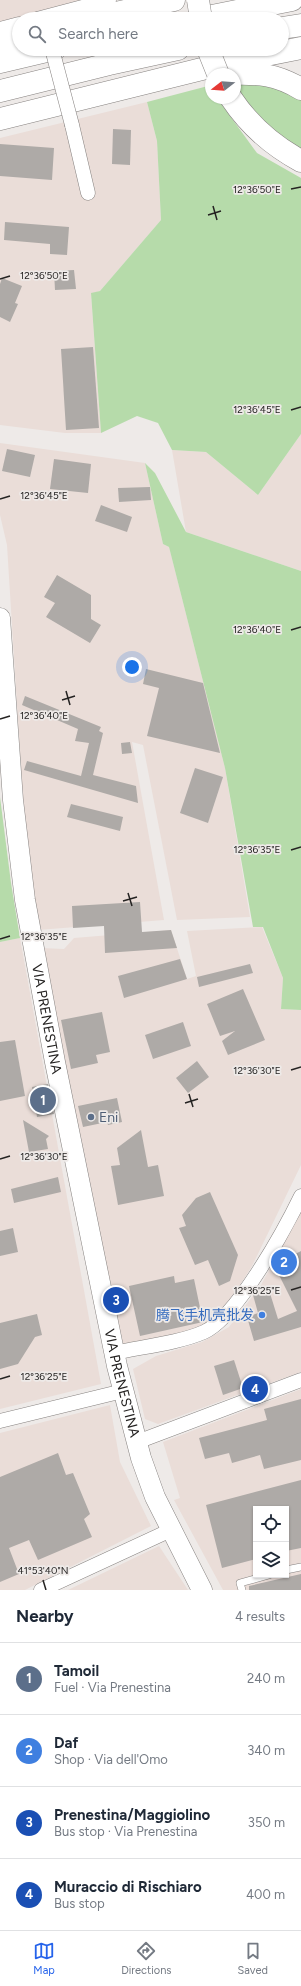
<!DOCTYPE html>
<meta charset="utf-8">
<style>
body{margin:0;font-family:Figtree,"Noto Sans SC",sans-serif;background:#f6f6f7;color:#1f2937}
.controls{position:absolute;right:12px;bottom:12px;display:grid;overflow:hidden;border-radius:0px;box-shadow:0 1px 3px #0004}
.controls button{width:36px;height:36px;display:grid;place-items:center;padding:0;border:0;border-bottom:1px solid #e0e1e3;background:#fff;color:#1f2937;font:20px sans-serif}
.compass{position:absolute;left:205px;top:68px;width:36px;height:36px;border-radius:50%;background:#fff;box-shadow:0 1px 3px #0004;rotate:253deg}
.you{position:absolute;left:132px;top:667px;width:14px;height:14px;margin:-10px;border:3px solid #fff;border-radius:50%;background:#1a73e8;box-shadow:0 0 0 6px #1a73e833}
.badge{display:grid;place-items:center;width:26px;height:26px;border-radius:50%;background:#2563eb;color:#fff;font-size:13px;font-weight:700}
.pin{position:absolute;translate:-50% -50%;border:2px solid #fff;box-shadow:0 1px 4px #0006}
.list{margin:0;padding:0;list-style:none}
h2{display:flex;justify-content:space-between;align-items:center;height:52px;margin:0;padding:0 16px;font-size:17px}
h2 small{font-size:13px;font-weight:400;color:#747a83}
.list li{display:grid;grid-template-columns:26px 1fr auto;gap:12px;align-items:center;box-sizing:border-box;height:72px;padding:0 16px;border-top:1px solid #e0e1e3}
.list b{display:block;font-size:15px;white-space:nowrap}
.list p{margin:0;font-size:13px;white-space:nowrap;color:#747a83}
.list em{font-size:13px;font-style:normal;color:#747a83}
.icon{flex:none;width:22px;height:22px;fill:none;stroke:currentColor;stroke-width:2;stroke-linecap:round;stroke-linejoin:round}
.map{position:relative;flex:none;width:301px;height:1590px;overflow:hidden}
.search{position:absolute;background:#fff;box-shadow:0 1px 3px #0004;left:12px;right:12px;top:12px;height:44px;display:flex;align-items:center;gap:10px;box-sizing:border-box;padding:0 14px;border-radius:22px;color:#747a83;font-size:15px}
.sheet{height:340px;background:#fff}
nav{display:flex;justify-content:space-around;align-items:center;box-sizing:border-box;height:56px;border-top:1px solid #e0e1e3;background:#fff;font-size:11px;color:#747a83}
nav a{display:grid;justify-items:center;gap:2px}
nav .on{color:#2563eb}
.map>svg:first-child{display:block}
.built{fill:#eaddd8;fill-rule:evenodd}
.green{fill:#b6dbaa}
.building{fill:#aeaaa7}
.lines{fill:none;stroke-linecap:round;stroke-linejoin:round}
.service-casing{stroke:#878381;stroke-width:8}
.minor-casing{stroke:#878381;stroke-width:15}
.secondary-casing{stroke:#878381;stroke-width:21}
.motorway-casing{stroke:#878381;stroke-width:23}
.service{stroke:#fff;stroke-width:7}
.minor{stroke:#fff;stroke-width:14}
.secondary{stroke:#fff;stroke-width:20}
.motorway{stroke:#fff;stroke-width:22}
.minor-bridge-casing{stroke:#878381;stroke-width:15;stroke-linecap:butt}
.motorway-bridge-casing{stroke:#878381;stroke-width:23;stroke-linecap:butt}
.minor-bridge{stroke:#fff;stroke-width:14}
.motorway-bridge{stroke:#fff;stroke-width:22}
.ticks{fill:none;stroke:#252322;stroke-width:1.5}
.service-dot{fill:#5c6f8a;stroke:#eeeae8;stroke-width:1.5}
.shop-dot{fill:#3f7fe0;stroke:#eeeae8;stroke-width:1.5}
.labels{text-anchor:middle;stroke-width:3.5;stroke-linejoin:round;paint-order:stroke}
.street-label{font-size:14px;fill:#252322;stroke:#eeeae8}
.service-label{font-size:14px;fill:#4e5e75;stroke:#eeeae8;text-anchor:start}
.shop-label{font-size:14px;fill:#366cbe;stroke:#eeeae8;text-anchor:end}
.ticks-label{font-size:10px;text-anchor:middle;fill:#252322;stroke:#eeeae8;stroke-width:3.5;stroke-linejoin:round;paint-order:stroke}
</style>
<div class="map">
<svg width="301" height="1590" viewBox="0 0 301 1590">
<rect width="100%" height="100%" fill="#eeeae8"/>
<g class="built">
<polygon points="0,0 92,0 0,24"/>
<polygon points="147,102 157,141 161,220 100,291 91,294 101,433 65,433 0,425 0,138"/>
<polygon points="301,434 301,571 186,532 172,450 206,452 258,495"/>
<polygon points="0,443 145,463 163,544 169,547 225,768 250,917 177,920 143,745 132,742 164,920 38,930 24,818 7,545 0,515"/>
<polygon points="262,927 283,978 281,1009 301,1010 301,1165 252,1266 224,1310 199,1329 121,1346 41,948 64,949 74,938 171,930 187,979 196,976 187,931"/>
<polygon points="20,938 101,1384 0,1409 0,942"/>
<polygon points="301,1211 301,1372 158,1424 145,1419 133,1369 156,1356 202,1342 229,1327 261,1285"/>
<path d="M301 1389V1590H223L174 1500 180 1498 163 1442ZM256 1509H286V1575H256Z"/>
<polygon points="110,1405 120,1462 151,1526 25,1590 0,1590 0,1433"/>
<polygon points="159,1546 188,1590 68,1590"/>
</g>
<g class="green">
<polygon points="251,79 301,98 301,153 280,140 235,89 235,80"/>
<polygon points="208,86 211,90 211,98 217,98 257,153 301,178 301,434 258,495 206,452 172,450 158,423 137,416 101,433 91,293 100,291 161,220 157,141 147,102"/>
<polygon points="145,463 155,473 186,532 301,571 301,1010 281,1009 283,978 263,927 253,927 225,768 169,547 163,544"/>
<polygon points="0,797 11,883 20,938 0,942"/>
</g>
<g class="building">
<polygon points="113,129 131,130 130,165 112,164"/>
<polygon points="0,144 54,148 52,180 0,176"/>
<polygon points="5,222 69,227 67,255 50,254 50,244 4,240"/>
<polygon points="74,270 76,289 55,290 54,271"/>
<polygon points="2,278 22,286 15,303 18,304 10,322 0,317 0,284"/>
<polygon points="93,347 99,428 66,430 61,349"/>
<polygon points="7,449 35,455 30,477 2,471"/>
<polygon points="54,459 91,464 88,493 50,489"/>
<polygon points="150,487 151,500 119,502 118,488"/>
<polygon points="101,505 132,517 127,532 95,521"/>
<polygon points="57,575 91,595 91,619 101,625 90,643 46,617 55,603 44,597"/>
<polygon points="146,669 203,683 220,753 147,736 159,688 143,684"/>
<polygon points="25,696 101,727 99,731 103,733 93,775 136,786 138,803 24,770 27,761 81,776 89,743 75,741 78,729 22,705"/>
<polygon points="130,742 132,753 122,754 121,743"/>
<polygon points="195,768 223,777 208,823 180,813"/>
<polygon points="71,804 123,817 120,831 67,817"/>
<polygon points="140,902 142,932 171,930 177,948 105,953 104,926 73,928 72,906"/>
<polygon points="180,959 187,979 124,998 118,976"/>
<polygon points="250,964 253,973 199,987 197,977"/>
<polygon points="243,989 265,1040 228,1055 222,1041 235,1031 220,1036 207,1004"/>
<polygon points="102,1012 110,1052 96,1055 98,1063 71,1069 61,1020"/>
<polygon points="183,1022 191,1046 153,1059 145,1035"/>
<polygon points="15,1040 25,1096 0,1101 0,1042"/>
<polygon points="197,1061 209,1077 188,1093 176,1078"/>
<polygon points="48,1084 54,1114 37,1117 32,1087"/>
<polygon points="117,1098 122,1122 108,1125 107,1122 83,1127 78,1106"/>
<polygon points="23,1120 49,1136 46,1139 48,1149 29,1152"/>
<polygon points="141,1130 148,1167 158,1165 164,1196 118,1205 111,1166 120,1165 117,1148"/>
<polygon points="58,1177 61,1192 14,1203 11,1189"/>
<polygon points="210,1192 238,1255 230,1281 219,1286 208,1260 195,1265 179,1228 186,1226 182,1215 196,1198"/>
<polygon points="13,1228 18,1252 0,1256 0,1231"/>
<polygon points="301,1251 301,1327 254,1341 247,1317 258,1313 253,1295 269,1290 278,1319 297,1311 274,1265"/>
<polygon points="174,1276 175,1283 194,1279 203,1322 140,1336 129,1286"/>
<polygon points="37,1314 42,1335 35,1337 18,1364 0,1369 0,1323"/>
<polygon points="234,1360 243,1388 223,1395 214,1366"/>
<polygon points="301,1399 301,1460 264,1469 260,1455 232,1463 229,1453 205,1459 199,1438 267,1420 264,1409"/>
<polygon points="58,1453 66,1475 73,1473 90,1514 84,1519 92,1537 38,1560 29,1540 9,1548 19,1574 0,1582 0,1477"/>
<polygon points="301,1480 301,1548 286,1551 286,1509 256,1509 256,1559 222,1568 206,1505"/>
<polygon points="301,1574 301,1590 249,1590 249,1586"/>
</g>
<g class="lines">
<defs>
<g id="service">
<polyline points="286,1570 301,1567"/>
<polyline points="242,1590 240,1583 269,1575"/>
</g>
<g id="minor">
<polyline points="37,19 109,0"/>
<polyline points="0,29 19,24"/>
<polyline points="72,125 88,193"/>
<path d="M114 1353C141 1347 179 1343 204 1332 237 1317 285 1229 301 1196"/>
<polyline points="0,1421 123,1391"/>
<polyline points="137,1442 301,1380"/>
<polyline points="41,1590 171,1530"/>
</g>
<g id="secondary">
<path id="s1" d="M0 618 13 800 25 900 55 1062 117 1366 141 1458 155 1497 202 1590"/>
</g>
<g id="motorway">
<polyline points="89,19 174,0"/>
<polyline points="197,19 292,0"/>
<polyline points="282,28 301,25"/>
<polyline points="0,44 19,38"/>
<polyline points="0,62 55,49"/>
<path d="M230 74C259 73 276 74 301 89"/>
<polyline points="0,91 109,64 178,49"/>
<path d="M231 98C249 125 273 146 301 161"/>
<polyline points="0,119 226,63 301,48"/>
</g>
</defs>
<use href="#service" class="service-casing"/>
<use href="#minor" class="minor-casing"/>
<use href="#secondary" class="secondary-casing"/>
<use href="#motorway" class="motorway-casing"/>
<use href="#service" class="service"/>
<use href="#minor" class="minor"/>
<use href="#secondary" class="secondary"/>
<use href="#motorway" class="motorway"/>
<defs>
<polyline id="minor-bridge" points="52,49 72,125"/>
<g id="motorway-bridge">
<polyline points="198,0 201,19"/>
<polyline points="208,49 218,74"/>
</g>
</defs>
<use href="#minor-bridge" class="minor-bridge-casing"/>
<use href="#motorway-bridge" class="motorway-bridge-casing"/>
<use href="#minor-bridge" class="minor-bridge"/>
<use href="#motorway-bridge" class="motorway-bridge"/>
</g>
<path class="ticks" d="M291 189 301 187M213 206 217 220M208 215 221 211M0 279 10 276M291 410 301 407M0 499 10 496M291 630 301 627M66 691 70 705M62 700 75 696M0 719 10 716M291 850 301 847M128 893 132 906M123 901 137 897M0 939 10 936M291 1070 301 1067M189 1094 193 1107M185 1103 198 1099M0 1159 10 1156M291 1290 301 1287M0 1379 10 1376M43 1580 46 1590"/>
<circle class="service-dot" cx="91" cy="1117" r="4"/>
<circle class="shop-dot" cx="262" cy="1315" r="4"/>
<g class="labels">
<g class="street-label">
<text dy="5" stroke="none"><textPath href="#s1" startOffset="404">VIA PRENESTINA</textPath></text>
<text dy="5" stroke="none"><textPath href="#s1" startOffset="776">VIA PRENESTINA</textPath></text>
</g>
<g class="service-label">
<text x="99" y="1122">Eni</text>
</g>
<g class="shop-label">
<text x="254" y="1320">腾飞手机壳批发</text>
</g>
</g>
<g class="ticks-label">
<text x="257" y="193">12°36'50"E</text>
<text x="44" y="279">12°36'50"E</text>
<text x="257" y="413">12°36'45"E</text>
<text x="44" y="499">12°36'45"E</text>
<text x="257" y="633">12°36'40"E</text>
<text x="44" y="719">12°36'40"E</text>
<text x="257" y="853">12°36'35"E</text>
<text x="44" y="940">12°36'35"E</text>
<text x="257" y="1074">12°36'30"E</text>
<text x="44" y="1160">12°36'30"E</text>
<text x="257" y="1294">12°36'25"E</text>
<text x="44" y="1380">12°36'25"E</text>
<text x="43" y="1574">41°53'40"N</text>
</g>
</svg>
<div class="controls">
<button><svg class="icon" aria-label="locate" viewBox="0 0 24 24"><circle cx="12" cy="12" r="6"/><path d="M12 2v4M12 18v4M2 12h4M18 12h4"/></svg></button>
<button><svg class="icon" aria-label="layers" viewBox="0 0 24 24"><path d="M12 4l9 5-9 5-9-5zM3 14l9 5 9-5"/></svg></button>
</div>
<svg class="compass" viewBox="-18 -18 36 36"><path d="M0-13l5 13h-10z" fill="#e53935"/><path d="M0 13l5-13h-10z" fill="#747a83"/></svg>
<div class="you"></div>
<div class="pin badge" style="left:43px;top:1100px;background:#5c6f8a">1</div>
<div class="pin badge" style="left:284px;top:1262px;background:#3f7fe0">2</div>
<div class="pin badge" style="left:116px;top:1300px;background:#1a4fb4">3</div>
<div class="pin badge" style="left:255px;top:1389px;background:#1a4fb4">4</div>
<div class="search"><svg class="icon" aria-label="search" viewBox="0 0 24 24"><circle cx="10" cy="10" r="6"/><path d="M15 15l6 6"/></svg>Search here</div>
</div>
<section class="sheet">
<h2>Nearby<small>4 results</small></h2>
<ul class="list">
<li><span class="badge" style="background:#5c6f8a">1</span><div><b>Tamoil</b><p>Fuel · Via Prenestina</p></div><em>240 m</em></li>
<li><span class="badge" style="background:#3f7fe0">2</span><div><b>Daf</b><p>Shop · Via dell'Omo</p></div><em>340 m</em></li>
<li><span class="badge" style="background:#1a4fb4">3</span><div><b>Prenestina/Maggiolino</b><p>Bus stop · Via Prenestina</p></div><em>350 m</em></li>
<li><span class="badge" style="background:#1a4fb4">4</span><div><b>Muraccio di Rischiaro</b><p>Bus stop</p></div><em>400 m</em></li>
</ul>
</section>
<nav>
<a class="on"><svg class="icon" aria-label="map" viewBox="0 0 24 24"><path d="M3 6l6-2 6 2 6-2v14l-6 2-6-2-6 2zM9 4v14M15 6v14"/></svg>Map</a>
<a><svg class="icon" aria-label="directions" viewBox="0 0 24 24"><path d="M12 3l9 9-9 9-9-9zM9 14v-3h6M13 9l2 2-2 2"/></svg>Directions</a>
<a><svg class="icon" aria-label="saved" viewBox="0 0 24 24"><path d="M7 4h10v16l-5-4-5 4z"/></svg>Saved</a>
</nav>
